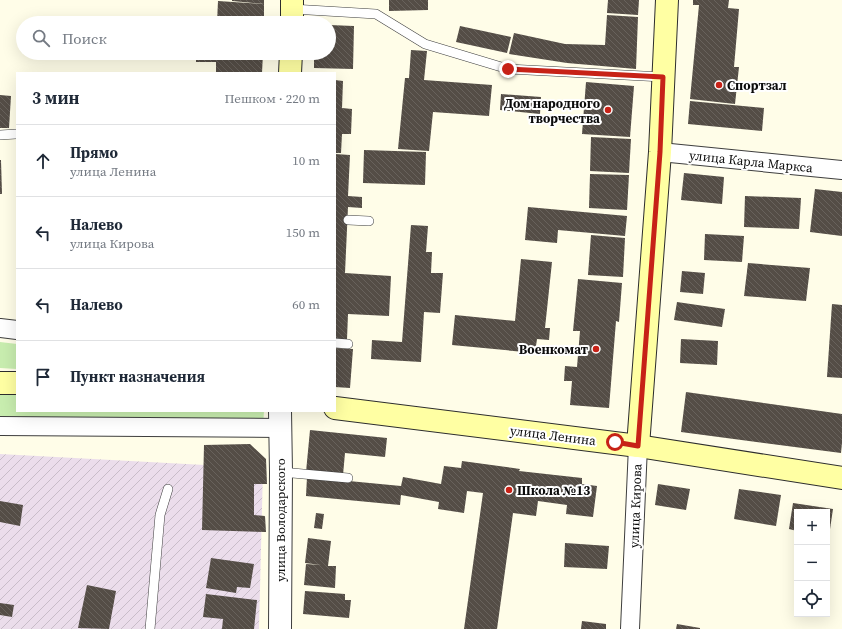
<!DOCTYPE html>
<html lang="ru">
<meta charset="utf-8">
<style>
body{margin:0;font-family:"Source Serif 4",serif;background:#f2f2f3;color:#1f2937}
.controls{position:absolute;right:12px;bottom:12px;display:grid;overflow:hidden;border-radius:0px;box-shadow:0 4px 16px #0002}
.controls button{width:36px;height:36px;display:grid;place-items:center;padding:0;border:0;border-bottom:1px solid #e0e1e3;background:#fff;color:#1f2937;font:20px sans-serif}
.stop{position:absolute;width:12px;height:12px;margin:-9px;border:3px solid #c72217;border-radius:50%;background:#fff}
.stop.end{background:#c72217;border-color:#fff;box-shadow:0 1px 4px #0008}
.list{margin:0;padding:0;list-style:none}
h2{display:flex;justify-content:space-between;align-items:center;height:52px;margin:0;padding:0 16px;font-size:17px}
h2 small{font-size:13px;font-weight:400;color:#747a83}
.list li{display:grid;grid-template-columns:26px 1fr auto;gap:12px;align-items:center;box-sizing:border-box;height:72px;padding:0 16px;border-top:1px solid #e0e1e3}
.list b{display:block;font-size:15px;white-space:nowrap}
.list p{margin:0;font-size:13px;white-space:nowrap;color:#747a83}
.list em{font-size:13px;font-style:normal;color:#747a83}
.icon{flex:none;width:22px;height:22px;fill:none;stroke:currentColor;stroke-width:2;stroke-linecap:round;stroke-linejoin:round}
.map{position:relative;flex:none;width:842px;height:629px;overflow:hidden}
.search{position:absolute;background:#fff;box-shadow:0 4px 16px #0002;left:16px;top:16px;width:320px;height:44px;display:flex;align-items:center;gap:10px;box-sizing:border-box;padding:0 14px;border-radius:22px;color:#747a83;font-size:15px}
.panel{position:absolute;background:#fff;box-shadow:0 4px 16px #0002;left:16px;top:72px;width:320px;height:340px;border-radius:0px}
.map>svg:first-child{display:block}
.industrial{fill:url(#industrial-furrows)}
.grass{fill:#c8edaf}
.building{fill:url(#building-back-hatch)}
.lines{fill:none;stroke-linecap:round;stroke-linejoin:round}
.service-casing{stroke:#3e3e3e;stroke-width:10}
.minor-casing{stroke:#3e3e3e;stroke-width:20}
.tertiary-casing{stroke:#3e3e3e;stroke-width:24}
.secondary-casing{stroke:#2d2d2d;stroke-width:24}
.service{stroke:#fff;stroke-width:9}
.minor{stroke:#fff;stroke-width:18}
.tertiary{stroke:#fff;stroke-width:22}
.secondary{stroke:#ffffa3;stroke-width:22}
.route{stroke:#c72217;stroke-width:5}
.poi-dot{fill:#c72217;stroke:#fff;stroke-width:1.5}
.labels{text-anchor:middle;stroke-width:4;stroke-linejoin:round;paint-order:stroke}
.poi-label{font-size:13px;font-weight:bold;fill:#0b0b0b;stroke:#fff;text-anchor:start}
.street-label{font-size:13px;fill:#0b0b0b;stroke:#fff}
</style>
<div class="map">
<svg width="842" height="629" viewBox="0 0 842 629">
<defs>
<pattern id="industrial-furrows" width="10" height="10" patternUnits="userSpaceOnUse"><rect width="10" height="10" fill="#ebddeb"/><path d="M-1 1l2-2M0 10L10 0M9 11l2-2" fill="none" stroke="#c8bcc8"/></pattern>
<pattern id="building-back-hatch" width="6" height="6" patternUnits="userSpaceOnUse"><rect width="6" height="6" fill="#544d46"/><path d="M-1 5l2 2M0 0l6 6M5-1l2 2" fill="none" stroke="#68625c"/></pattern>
</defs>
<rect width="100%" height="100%" fill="#fffde8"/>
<polygon class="industrial" points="0,454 263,468 259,629 0,629"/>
<g class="grass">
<polygon points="0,342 17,344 17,369 0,368"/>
<polygon points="0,395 17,395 17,411 264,411 263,427 0,416"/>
</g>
<g class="building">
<polygon points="232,0 264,0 264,4 232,1"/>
<polygon points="389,0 428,0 428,10 389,11"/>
<polygon points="608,0 639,0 638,15 607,13"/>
<polygon points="693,0 729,0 728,8 739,9 734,67 739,67 735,104 690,99 699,5 693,5"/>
<polygon points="218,1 264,4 264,23 217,23"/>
<polygon points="607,15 638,17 636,69 567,63 509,54 514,33 565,44 605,45"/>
<polygon points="329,25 354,26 353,69 314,68 314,53 329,53"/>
<polygon points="460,26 511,37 507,53 456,42"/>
<polygon points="411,50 427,51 424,80 492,85 489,116 433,112 429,151 398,149 405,78 409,78"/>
<polygon points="196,53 263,53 262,73 216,73 216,62 196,62"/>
<polygon points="335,80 343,81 342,108 352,109 351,134 342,134 341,153 335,153"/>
<polygon points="586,82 634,86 630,137 582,134"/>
<polygon points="501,94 541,97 540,114 500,110"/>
<polygon points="0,95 11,96 9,128 0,128"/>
<polygon points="690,101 764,108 762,131 688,124"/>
<polygon points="591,137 631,139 629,173 590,171"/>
<polygon points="364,150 426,152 425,185 363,183"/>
<polygon points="335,154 350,155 348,196 362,197 362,208 348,207 345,273 391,276 389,316 348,314 347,339 335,339"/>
<polygon points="0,160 1,160 2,194 0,194"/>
<polygon points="684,173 724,177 722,204 681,200"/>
<polygon points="590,174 629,175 627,210 589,208"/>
<polygon points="815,189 842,192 842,236 810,232"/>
<polygon points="745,196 801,198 799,229 744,227"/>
<polygon points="528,207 627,216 625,236 558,230 557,243 525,240"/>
<polygon points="411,225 428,226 426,252 432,252 431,273 443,273 440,313 424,312 421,362 371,359 372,340 402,342"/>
<polygon points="705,234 744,236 742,262 704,260"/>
<polygon points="591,235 625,238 623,277 588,275"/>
<polygon points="521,259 552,262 545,328 550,328 549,340 537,339 535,353 452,345 455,315 515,321"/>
<polygon points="748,263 810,268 806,301 744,296"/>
<polygon points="682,271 705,273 703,294 680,292"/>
<polygon points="578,279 622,283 619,322 616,321 609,408 570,405 572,381 564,381 565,366 577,367 580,331 573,331"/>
<polygon points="677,302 725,309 722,327 674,320"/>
<polygon points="832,304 842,305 842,378 827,377"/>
<polygon points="681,339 718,341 717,365 680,363"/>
<polygon points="335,348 353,349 350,388 335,387"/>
<polygon points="686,392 842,414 842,443 841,453 681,432"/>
<polygon points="310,430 387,438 385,457 345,453 343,475 306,472"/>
<polygon points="250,444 266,459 267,484 254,484 254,515 265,516 266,532 202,530 204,445"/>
<polygon points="462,461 520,469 519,471 582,478 582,484 597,486 593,517 566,514 567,505 538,501 536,516 513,513 497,629 464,629 483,493 467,491 464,513 438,509 439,502 401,495 400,505 306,496 307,477 401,486 403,477 441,484 444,466 461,468"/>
<polygon points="658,484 690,489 686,510 655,505"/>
<polygon points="739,489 781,495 776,526 734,519"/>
<polygon points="0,501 23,505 20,526 0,522"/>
<polygon points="793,503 833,509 829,536 827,536 827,512 797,512 797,531 789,529"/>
<polygon points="316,513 324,514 322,529 314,528"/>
<polygon points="308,538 331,541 328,566 336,566 335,588 304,585 306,564 321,565 305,563"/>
<polygon points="565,543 609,546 607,569 564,567"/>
<polygon points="211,558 254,564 250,588 237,587 236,593 206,588"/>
<polygon points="87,585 116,591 109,629 78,628"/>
<polygon points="305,591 345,594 345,600 351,600 349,618 303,614"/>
<polygon points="206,594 257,600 254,629 222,629 223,619 203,617"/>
<polygon points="0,603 14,605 12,617 0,615"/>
<polygon points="582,621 606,624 606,629 581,629"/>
<polygon points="677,624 700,628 700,629 676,629"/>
</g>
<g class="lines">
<defs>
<g id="service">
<polyline points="292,9 376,14 425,44 508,69 663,77"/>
<polyline points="0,135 16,134"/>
<polyline points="348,220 369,221"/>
<polyline points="335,343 348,344"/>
<polyline points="281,472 348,478"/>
<polyline points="150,629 160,515 168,489"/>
</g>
<g id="minor">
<polyline points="660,152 842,170"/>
<polyline points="0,328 17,330"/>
<polyline points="0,426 281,428"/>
<polyline points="630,629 638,446"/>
</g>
<polyline id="tertiary" points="280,629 281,472 280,411"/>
<g id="secondary">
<polyline points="292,23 292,0"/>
<polyline points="290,73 291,53"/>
<polyline points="0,383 17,383"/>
<polyline points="335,408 638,446 842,478"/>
<polyline points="638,446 660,152 667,0"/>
</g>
</defs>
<use href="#service" class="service-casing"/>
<use href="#minor" class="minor-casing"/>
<use href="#tertiary" class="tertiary-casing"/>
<use href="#secondary" class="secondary-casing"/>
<use href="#service" class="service"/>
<use href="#minor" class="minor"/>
<use href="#tertiary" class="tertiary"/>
<use href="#secondary" class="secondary"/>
</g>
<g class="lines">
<polyline class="route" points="508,69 663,77 660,152 638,446 615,442"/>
</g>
<g class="poi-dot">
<circle cx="719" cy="85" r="4"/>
<circle cx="608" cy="110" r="4"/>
<circle cx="596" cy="349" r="4"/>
<circle cx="509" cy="490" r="4"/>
</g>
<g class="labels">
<g class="poi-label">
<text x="727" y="90">Спортзал</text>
<text x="600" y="108" text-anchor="end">Дом народного<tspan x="600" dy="15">творчества</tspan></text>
<text x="588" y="354" text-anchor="end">Военкомат</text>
<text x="517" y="495">Школа №13</text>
</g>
<g class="street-label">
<text transform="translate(751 161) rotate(6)" y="5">улица Карла Маркса</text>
<text transform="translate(553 435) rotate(7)" y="5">улица Ленина</text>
<text transform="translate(635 506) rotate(-88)" y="5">улица Кирова</text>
<text transform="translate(280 520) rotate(-90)" y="5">улица Володарского</text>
</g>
</g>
</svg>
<div class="controls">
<button>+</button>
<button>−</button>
<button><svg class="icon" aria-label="locate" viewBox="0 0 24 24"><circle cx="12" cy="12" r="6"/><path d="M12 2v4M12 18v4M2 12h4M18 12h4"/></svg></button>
</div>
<div class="stop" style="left:615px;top:442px"></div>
<div class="stop end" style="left:508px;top:69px"></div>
<div class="search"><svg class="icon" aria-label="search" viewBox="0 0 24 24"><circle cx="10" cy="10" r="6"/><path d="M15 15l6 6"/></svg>Поиск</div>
<section class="panel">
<h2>3 мин<small>Пешком · 220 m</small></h2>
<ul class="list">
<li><svg class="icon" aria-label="ahead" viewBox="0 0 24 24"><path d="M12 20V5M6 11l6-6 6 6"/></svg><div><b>Прямо</b><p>улица Ленина</p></div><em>10 m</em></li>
<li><svg class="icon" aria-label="left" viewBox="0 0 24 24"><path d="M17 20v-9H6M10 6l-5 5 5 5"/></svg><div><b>Налево</b><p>улица Кирова</p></div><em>150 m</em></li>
<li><svg class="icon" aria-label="left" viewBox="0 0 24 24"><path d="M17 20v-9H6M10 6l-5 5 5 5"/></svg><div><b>Налево</b></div><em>60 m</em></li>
<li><svg class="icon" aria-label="arrive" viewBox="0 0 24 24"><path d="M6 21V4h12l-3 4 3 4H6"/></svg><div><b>Пункт назначения</b></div></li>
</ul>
</section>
</div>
